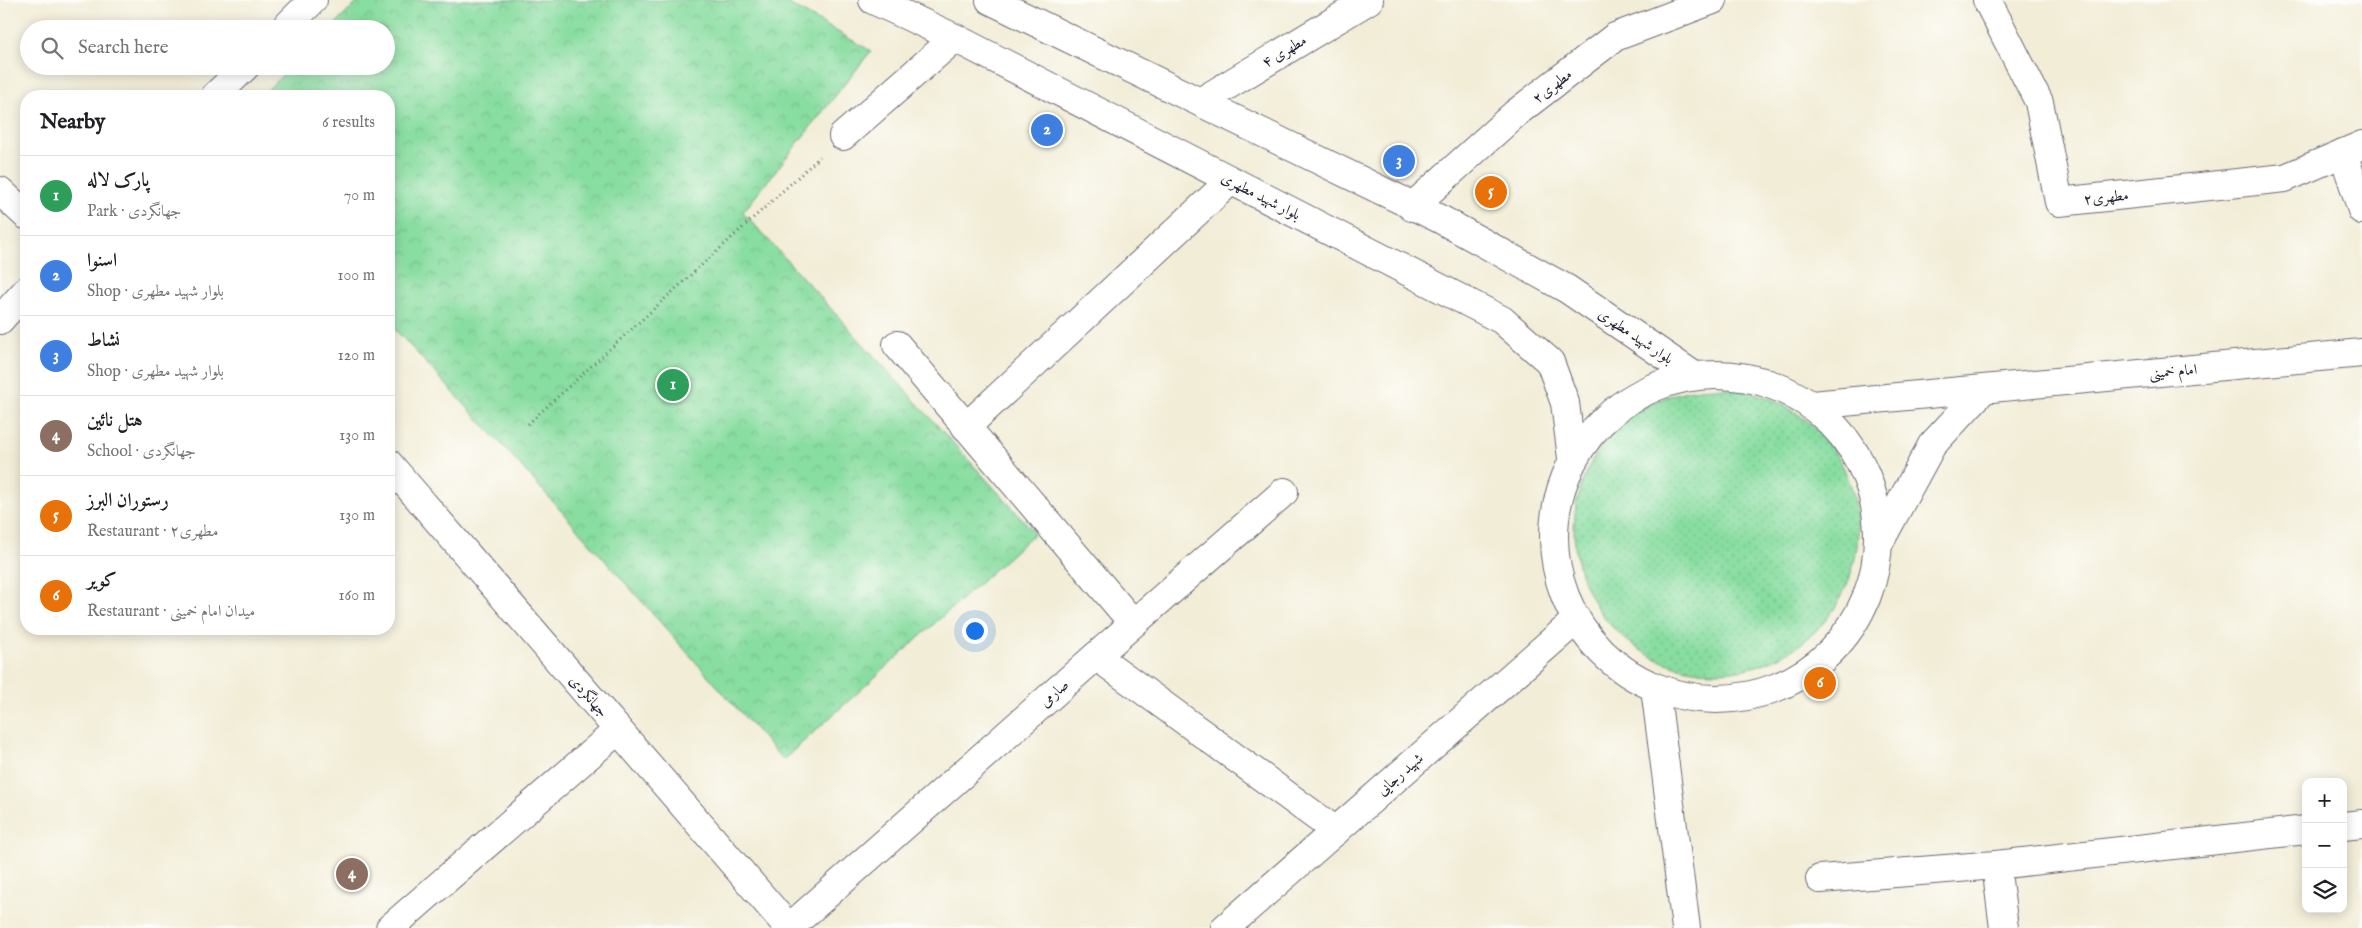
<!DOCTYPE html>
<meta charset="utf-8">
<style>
body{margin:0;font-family:"IM FELL English",Amiri,serif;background:#f6f6f6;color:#202124}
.controls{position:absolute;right:15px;bottom:15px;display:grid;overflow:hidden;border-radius:10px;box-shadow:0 2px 12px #0003}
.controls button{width:45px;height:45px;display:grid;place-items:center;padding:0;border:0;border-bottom:1px solid #e0e0e0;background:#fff;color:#202124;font:25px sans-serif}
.you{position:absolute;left:974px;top:630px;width:18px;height:18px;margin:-12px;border:4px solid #fff;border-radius:50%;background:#1a73e8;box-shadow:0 0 0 8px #1a73e833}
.badge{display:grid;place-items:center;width:32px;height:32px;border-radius:50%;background:#d93025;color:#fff;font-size:16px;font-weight:700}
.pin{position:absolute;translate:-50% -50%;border:2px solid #fff;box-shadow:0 1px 5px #0006}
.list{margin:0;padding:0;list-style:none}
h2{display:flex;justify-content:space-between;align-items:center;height:65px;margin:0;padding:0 20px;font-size:21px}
h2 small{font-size:16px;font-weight:400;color:#757577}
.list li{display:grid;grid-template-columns:32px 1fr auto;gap:15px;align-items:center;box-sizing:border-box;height:80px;padding:0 20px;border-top:1px solid #e0e0e0}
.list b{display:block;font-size:19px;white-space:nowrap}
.list p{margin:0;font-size:16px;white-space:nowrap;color:#757577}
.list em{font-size:16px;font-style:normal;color:#757577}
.icon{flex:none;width:28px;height:28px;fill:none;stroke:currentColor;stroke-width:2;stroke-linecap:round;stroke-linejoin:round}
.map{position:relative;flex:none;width:2362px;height:928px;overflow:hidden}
.search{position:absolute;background:#fff;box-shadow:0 2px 12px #0003;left:20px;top:20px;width:375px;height:55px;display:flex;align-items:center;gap:12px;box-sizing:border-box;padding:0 18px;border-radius:28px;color:#757577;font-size:19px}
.panel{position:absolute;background:#fff;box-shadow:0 2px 12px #0003;left:20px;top:90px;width:375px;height:545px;border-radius:20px}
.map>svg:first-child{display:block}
.grass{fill:url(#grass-dots);stroke:#55806e}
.park{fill:url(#park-crowns);stroke:#55806e}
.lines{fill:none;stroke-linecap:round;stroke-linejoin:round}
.minor-casing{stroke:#6b6972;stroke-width:30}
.major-casing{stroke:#6b6972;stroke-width:30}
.path{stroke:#6b6972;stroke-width:3;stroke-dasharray:1 4;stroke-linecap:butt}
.minor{stroke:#fff;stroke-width:28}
.major{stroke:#fff;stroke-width:28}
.labels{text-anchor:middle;stroke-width:4;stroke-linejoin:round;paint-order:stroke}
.street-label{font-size:15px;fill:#22223b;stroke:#fdfcf7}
</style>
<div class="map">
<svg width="2362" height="928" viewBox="0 0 2362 928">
<defs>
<pattern id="grass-dots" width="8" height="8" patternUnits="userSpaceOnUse" patternTransform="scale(1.25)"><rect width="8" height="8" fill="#88dda0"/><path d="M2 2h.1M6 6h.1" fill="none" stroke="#75bd8b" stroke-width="1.8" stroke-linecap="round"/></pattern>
<pattern id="park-crowns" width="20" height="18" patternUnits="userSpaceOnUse" patternTransform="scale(1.25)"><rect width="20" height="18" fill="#88dda0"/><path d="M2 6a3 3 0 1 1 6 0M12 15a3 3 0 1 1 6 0" fill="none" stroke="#75bd8b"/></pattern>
</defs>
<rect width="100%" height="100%" fill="#fdfcf7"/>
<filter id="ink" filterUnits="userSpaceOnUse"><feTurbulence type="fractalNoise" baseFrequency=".02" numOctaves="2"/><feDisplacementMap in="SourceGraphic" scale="10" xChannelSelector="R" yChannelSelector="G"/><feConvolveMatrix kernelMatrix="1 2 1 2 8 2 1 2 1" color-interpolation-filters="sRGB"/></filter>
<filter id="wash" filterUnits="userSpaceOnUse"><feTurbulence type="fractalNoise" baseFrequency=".0096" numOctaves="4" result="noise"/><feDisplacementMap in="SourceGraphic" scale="20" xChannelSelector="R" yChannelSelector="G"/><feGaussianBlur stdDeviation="1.12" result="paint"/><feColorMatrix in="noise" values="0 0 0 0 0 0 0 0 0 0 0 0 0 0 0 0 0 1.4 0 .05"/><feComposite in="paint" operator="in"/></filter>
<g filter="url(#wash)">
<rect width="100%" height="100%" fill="#f2edd7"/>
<circle class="grass" cx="1716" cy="530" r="142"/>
<polygon class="park" points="360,0 782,0 871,51 743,212 1035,533 783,760 505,448 389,323 389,96 261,96 292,66 386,66 386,29 330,29"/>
</g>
<g filter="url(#ink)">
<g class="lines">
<defs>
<g id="minor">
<polyline points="1987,0 2039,102 2059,202 2285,178 2362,145"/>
<polyline points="284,29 313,0"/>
<polyline points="215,96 246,66"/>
<polyline points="1200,102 1369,0"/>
<polyline points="843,136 955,38"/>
<polyline points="2343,153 2362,210"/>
<polyline points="0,191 26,215"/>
<polyline points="1412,207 1516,113 1615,37 1713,0"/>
<polyline points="0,320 26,291"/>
<polyline points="897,345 1133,623"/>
<polyline points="966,427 1230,181"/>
<polyline points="389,464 789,928"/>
<polyline points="1096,656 1284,492"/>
<polyline points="1655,688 1686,928"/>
<polyline points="2343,826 2362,824"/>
<polyline points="1996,865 2004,928"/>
<polyline points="1820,879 1996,865 2306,830"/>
<polyline points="390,928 618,730"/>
<polyline points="789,928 1096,656 1336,831"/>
</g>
<g id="major">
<polyline points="873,0 955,38 1502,320 1550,362 1565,403 1572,458"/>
<polyline points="990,0 1442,220 1567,289 1693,375"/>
<circle cx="1716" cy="537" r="162"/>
<polyline points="1812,405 2362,353"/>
<polyline points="1880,541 1932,445 1984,389"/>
<polyline points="1225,928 1575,621"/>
</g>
</defs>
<use href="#minor" class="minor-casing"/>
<use href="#major" class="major-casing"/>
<polyline class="path" points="528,424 821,156"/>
<use href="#minor" class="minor"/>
<use href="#major" class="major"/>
</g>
</g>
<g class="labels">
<g class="street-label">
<text transform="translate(1284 51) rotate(-31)" y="5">مطهری ۴</text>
<text transform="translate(1552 86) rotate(-38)" y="5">مطهری۲</text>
<text transform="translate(1261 196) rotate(27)" y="5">بلوار شهید مطهری</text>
<text transform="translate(2106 197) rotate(-6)" y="5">مطهری۲</text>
<text transform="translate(1636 336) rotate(34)" y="5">بلوار شهید مطهری</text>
<text transform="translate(2173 371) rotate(-5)" y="5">امام خمینی</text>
<text transform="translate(1054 693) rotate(-42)" y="5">صارمی</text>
<text transform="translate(589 696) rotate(49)" y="5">جهانگردی</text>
<text transform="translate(1400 774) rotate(-41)" y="5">شهید رجایی</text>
</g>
</g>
</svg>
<div class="controls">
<button>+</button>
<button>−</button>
<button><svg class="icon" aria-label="layers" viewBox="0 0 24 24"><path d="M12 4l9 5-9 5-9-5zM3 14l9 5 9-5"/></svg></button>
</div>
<div class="you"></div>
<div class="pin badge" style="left:673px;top:385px;background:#2e9e5b">1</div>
<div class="pin badge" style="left:1047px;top:130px;background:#3f7fe0">2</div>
<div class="pin badge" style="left:1399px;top:161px;background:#3f7fe0">3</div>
<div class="pin badge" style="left:352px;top:874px;background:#8d6e63">4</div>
<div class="pin badge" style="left:1491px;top:192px;background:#e8710a">5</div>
<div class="pin badge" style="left:1820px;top:683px;background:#e8710a">6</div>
<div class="search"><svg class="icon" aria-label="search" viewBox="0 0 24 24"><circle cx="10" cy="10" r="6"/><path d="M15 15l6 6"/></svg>Search here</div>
<section class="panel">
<h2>Nearby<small>6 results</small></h2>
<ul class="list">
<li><span class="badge" style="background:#2e9e5b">1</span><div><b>پارک لاله</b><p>Park · جهانگردی</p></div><em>70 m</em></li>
<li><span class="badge" style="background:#3f7fe0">2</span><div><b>اسنوا</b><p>Shop · بلوار شهید مطهری</p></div><em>100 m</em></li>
<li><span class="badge" style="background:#3f7fe0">3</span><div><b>نشاط</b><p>Shop · بلوار شهید مطهری</p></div><em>120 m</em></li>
<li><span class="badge" style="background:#8d6e63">4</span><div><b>هتل نائین</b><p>School · جهانگردی</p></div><em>130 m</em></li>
<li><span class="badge" style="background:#e8710a">5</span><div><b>رستوران البرز</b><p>Restaurant · مطهری۲</p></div><em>130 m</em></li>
<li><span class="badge" style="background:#e8710a">6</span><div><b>کویر</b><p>Restaurant · میدان امام خمینی</p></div><em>160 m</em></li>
</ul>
</section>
</div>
